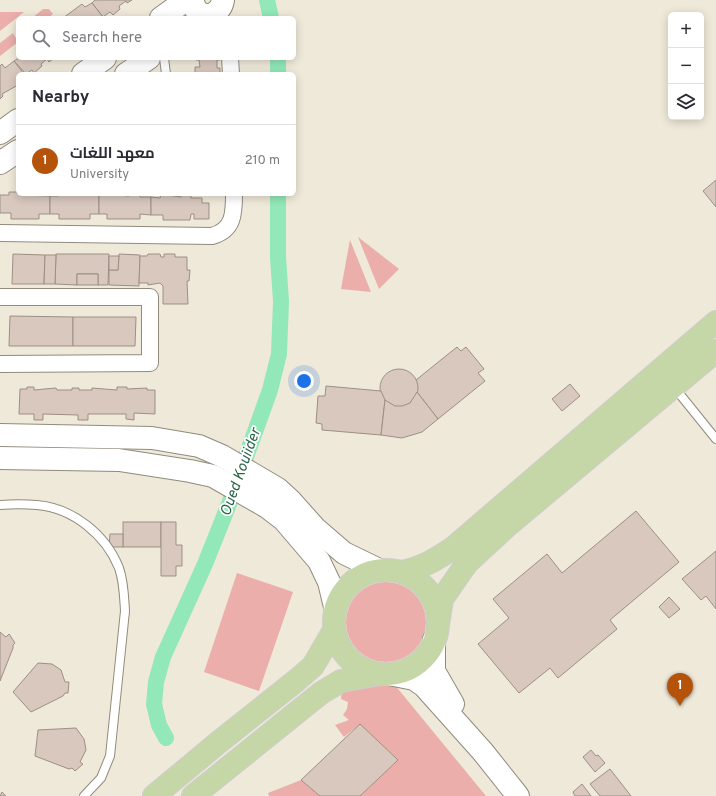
<!DOCTYPE html>
<meta charset="utf-8">
<style>
body{margin:0;font-family:Overpass,Cairo,sans-serif;background:#f2f2f3;color:#2b2b33}
.controls{position:absolute;right:12px;top:12px;display:grid;overflow:hidden;border-radius:6px;box-shadow:0 2px 10px #0003}
.controls button{width:36px;height:36px;display:grid;place-items:center;padding:0;border:0;border-bottom:1px solid #e1e1e2;background:#fff;color:#2b2b33;font:20px sans-serif}
.you{position:absolute;left:304px;top:381px;width:14px;height:14px;margin:-10px;border:3px solid #fff;border-radius:50%;background:#1a73e8;box-shadow:0 0 0 6px #1a73e833}
.badge{display:grid;place-items:center;width:26px;height:26px;border-radius:50%;background:#b45309;color:#fff;font-size:13px;font-weight:700}
.pin{position:absolute;translate:-50% -33px;filter:drop-shadow(0 1px 2px #0008)}
.pin::after{content:'';position:absolute;top:21px;width:14px;height:12px;background:inherit;clip-path:polygon(0 0,100% 0,50% 100%)}
.list{margin:0;padding:0;list-style:none}
h2{display:flex;justify-content:space-between;align-items:center;height:52px;margin:0;padding:0 16px;font-size:17px}
h2 small{font-size:13px;font-weight:400;color:#7c7c81}
.list li{display:grid;grid-template-columns:26px 1fr auto;gap:12px;align-items:center;box-sizing:border-box;height:72px;padding:0 16px;border-top:1px solid #e1e1e2}
.list b{display:block;font-size:15px;white-space:nowrap}
.list p{margin:0;font-size:13px;white-space:nowrap;color:#7c7c81}
.list em{font-size:13px;font-style:normal;color:#7c7c81}
.icon{flex:none;width:22px;height:22px;fill:none;stroke:currentColor;stroke-width:2;stroke-linecap:round;stroke-linejoin:round}
.map{position:relative;flex:none;width:716px;height:796px;overflow:hidden}
.search{position:absolute;background:#fff;box-shadow:0 2px 10px #0003;left:16px;top:16px;width:280px;height:44px;display:flex;align-items:center;gap:10px;box-sizing:border-box;padding:0 14px;border-radius:6px;color:#7c7c81;font-size:15px}
.panel{position:absolute;background:#fff;box-shadow:0 2px 10px #0003;left:16px;top:72px;width:280px;height:124px;border-radius:6px}
.map>svg:first-child{display:block}
.green{fill:#ebaeaa}
.lines{fill:none;stroke-linecap:round;stroke-linejoin:round}
.canal{stroke:#92e8b8;stroke-width:16}
.building{fill:#d8c8be;stroke:#9d8f85}
.lane-casing{stroke:#918b7d;stroke-width:10}
.street-casing{stroke:#918b7d;stroke-width:18}
.secondary-casing{stroke:#918b7d;stroke-width:24}
.primary-casing{stroke:#cececc;stroke-width:24}
.lane{stroke:#fff;stroke-width:8}
.street{stroke:#fff;stroke-width:16}
.secondary{stroke:#fff;stroke-width:22}
.primary{stroke:#c5d6a7;stroke-width:22}
.labels{text-anchor:middle;stroke-width:3.5;stroke-linejoin:round;paint-order:stroke}
.water-label{font-size:15px;font-style:italic;fill:#286646;stroke:#fff}
</style>
<div class="map">
<svg width="716" height="796" viewBox="0 0 716 796">
<rect width="100%" height="100%" fill="#efe9d9"/>
<g class="green">
<polygon points="43,9 49,9 53,14 48,18 32,18"/>
<polygon points="0,12 24,12 0,31"/>
<polygon points="13,33 18,42 0,56 0,43"/>
<polygon points="358,237 399,269 379,289"/>
<polygon points="350,240 371,292 341,289"/>
<polygon points="237,573 293,592 259,691 204,672"/>
<circle cx="386" cy="622" r="40"/>
<polygon points="394,684 486,796 360,796 398,760 360,724 344,737 335,725 349,720 343,715 347,709 348,702 341,699 342,685"/>
<polygon points="301,780 320,796 269,796 268,793"/>
</g>
<g class="lines">
<g class="canal">
<polyline points="267,0 271,18"/>
<polyline points="278,74 278,58"/>
<polyline points="166,738 159,725 154,704 156,682 163,657 205,564 229,504 270,390 279,354 281,301 278,257 278,194"/>
</g>
</g>
<g class="building">
<polygon points="95,0 132,0 127,3 126,1 119,6 120,9 113,15 110,12 103,17 92,3"/>
<polygon points="92,3 103,17 102,18 63,18 82,4 85,7"/>
<polygon points="19,58 54,58 49,62 47,59 41,64 42,66 34,73 32,70 26,74 14,61"/>
<polygon points="196,58 220,58 220,60 217,60 217,68 220,68 220,74 195,74 195,67 200,67 199,60 196,60"/>
<polygon points="14,61 24,74 18,74 18,85 2,94 3,96 0,99 0,66 2,64 5,68"/>
<polygon points="716,180 716,207 703,191"/>
<polygon points="9,192 18,192 18,194 21,195 50,196 50,214 39,214 39,219 11,219 11,213 0,213 0,195 9,195"/>
<polygon points="58,194 99,195 99,214 90,214 90,219 59,219 59,214 50,214 50,196 58,196"/>
<polygon points="108,194 129,196 129,194 140,194 140,197 151,197 151,215 140,214 140,219 107,219 107,214 99,214 99,195 108,195"/>
<polygon points="161,194 181,197 181,194 191,194 191,198 202,198 202,203 209,203 209,219 194,219 194,214 191,214 190,220 163,220 163,215 151,215 151,197 160,198"/>
<polygon points="13,254 45,255 44,284 12,284"/>
<polygon points="56,254 109,254 108,285 98,285 98,274 77,274 77,285 55,284"/>
<polygon points="119,254 140,255 139,286 109,285 109,270 118,270"/>
<polygon points="148,254 160,254 161,257 164,257 164,254 175,254 175,257 187,257 187,270 190,270 189,281 187,281 188,304 163,304 163,286 160,283 148,285 148,283 139,283 140,256 147,256"/>
<polygon points="45,255 56,255 55,284 44,284"/>
<polygon points="109,256 119,256 118,270 109,270"/>
<rect x="77" y="274" width="21" height="11"/>
<polygon points="10,316 73,317 73,346 9,346"/>
<polygon points="73,317 136,317 135,346 73,346"/>
<polygon points="457,347 461,351 466,347 484,369 478,373 485,381 438,419 417,392 416,380"/>
<circle cx="399" cy="388" r="19"/>
<polygon points="570,384 580,396 562,411 552,399"/>
<polygon points="326,386 381,391 385,400 381,435 322,430 322,424 316,423 318,396 325,396"/>
<polygon points="27,387 34,387 34,390 56,388 57,390 72,390 72,388 79,388 79,390 92,390 92,388 117,390 117,387 127,387 127,389 147,388 147,390 155,390 155,414 134,413 134,420 126,419 126,414 88,414 88,420 78,420 78,415 43,414 43,420 34,420 34,414 19,414 20,389 27,389"/>
<polygon points="417,392 438,419 422,432 402,438 381,435 385,400 395,406 402,406 410,403"/>
<polygon points="636,511 679,562 610,620 617,629 558,678 550,668 519,693 478,644 509,618 493,599 547,554 562,573"/>
<rect x="123" y="522" width="38" height="25"/>
<polygon points="161,522 176,522 176,545 182,545 182,566 176,566 176,576 161,576"/>
<polygon points="110,534 123,534 123,547 109,547"/>
<polygon points="716,551 716,609 706,596 701,600 682,579"/>
<polygon points="669,597 680,609 669,618 659,607"/>
<polygon points="0,632 6,637 9,634 15,643 13,645 13,648 0,681"/>
<polygon points="38,663 52,664 61,670 65,682 69,682 68,693 65,693 63,696 31,712 13,692"/>
<polygon points="360,724 398,760 360,796 320,796 301,780"/>
<polygon points="76,728 84,739 86,750 80,762 83,764 75,771 72,768 69,769 35,756 38,730"/>
<polygon points="591,750 596,756 598,755 605,763 595,772 583,757"/>
<polygon points="610,769 631,796 600,796 590,784"/>
<polygon points="582,784 591,796 575,796 573,792"/>
<polygon points="2,792 6,796 0,796"/>
</g>
<g class="lines">
<defs>
<g id="lane">
<polyline points="164,58 166,74"/>
<polyline points="674,387 716,439"/>
<path d="M0 505C12 504 25 504 37 505 73 508 106 535 119 568 124 582 124 596 125 611L110 756 101 778 84 796"/>
</g>
<g id="street">
<polyline points="230,58 231,74"/>
<path d="M0 233 212 236C234 230 234 213 234 194"/>
<polyline points="0,297 150,297 150,363 0,364"/>
</g>
<g id="secondary">
<path d="M192 0 196 10C206 20 221 14 223 0"/>
<polyline points="161,18 186,0"/>
<polyline points="83,74 105,58"/>
<polyline points="126,74 149,58"/>
<polyline points="0,133 18,120"/>
<polyline points="0,163 18,151"/>
<polyline points="0,435 152,438 199,446 222,456 278,489 290,500 315,528 344,553 379,570"/>
<polyline points="0,458 119,460 190,471 213,476 267,507 284,520 319,561 329,582 335,607"/>
<polyline points="434,640 434,671 453,704"/>
<polyline points="389,674 414,679 424,686 483,752 518,796"/>
</g>
<g id="primary">
<circle cx="386" cy="622" r="52"/>
<path d="M402 572C423 567 434 561 453 548L716 322"/>
<polyline points="438,625 442,599 467,563 507,526 716,351"/>
<polyline points="154,796 219,742 297,680 313,666 334,630"/>
<polyline points="193,796 321,693 341,681 379,674"/>
</g>
</defs>
<use href="#lane" class="lane-casing"/>
<use href="#street" class="street-casing"/>
<use href="#secondary" class="secondary-casing"/>
<use href="#primary" class="primary-casing"/>
<use href="#lane" class="lane"/>
<use href="#street" class="street"/>
<use href="#secondary" class="secondary"/>
<use href="#primary" class="primary"/>
</g>
<g class="labels">
<g class="water-label">
<text transform="translate(240 472) rotate(-70)" y="5">Oued Kouiider</text>
</g>
</g>
</svg>
<div class="controls">
<button>+</button>
<button>−</button>
<button><svg class="icon" aria-label="layers" viewBox="0 0 24 24"><path d="M12 4l9 5-9 5-9-5zM3 14l9 5 9-5"/></svg></button>
</div>
<div class="you"></div>
<div class="pin badge" style="left:680px;top:706px">1</div>
<div class="search"><svg class="icon" aria-label="search" viewBox="0 0 24 24"><circle cx="10" cy="10" r="6"/><path d="M15 15l6 6"/></svg>Search here</div>
<section class="panel">
<h2>Nearby<small></small></h2>
<ul class="list">
<li><span class="badge">1</span><div><b>معهد اللغات</b><p>University</p></div><em>210 m</em></li>
</ul>
</section>
</div>
